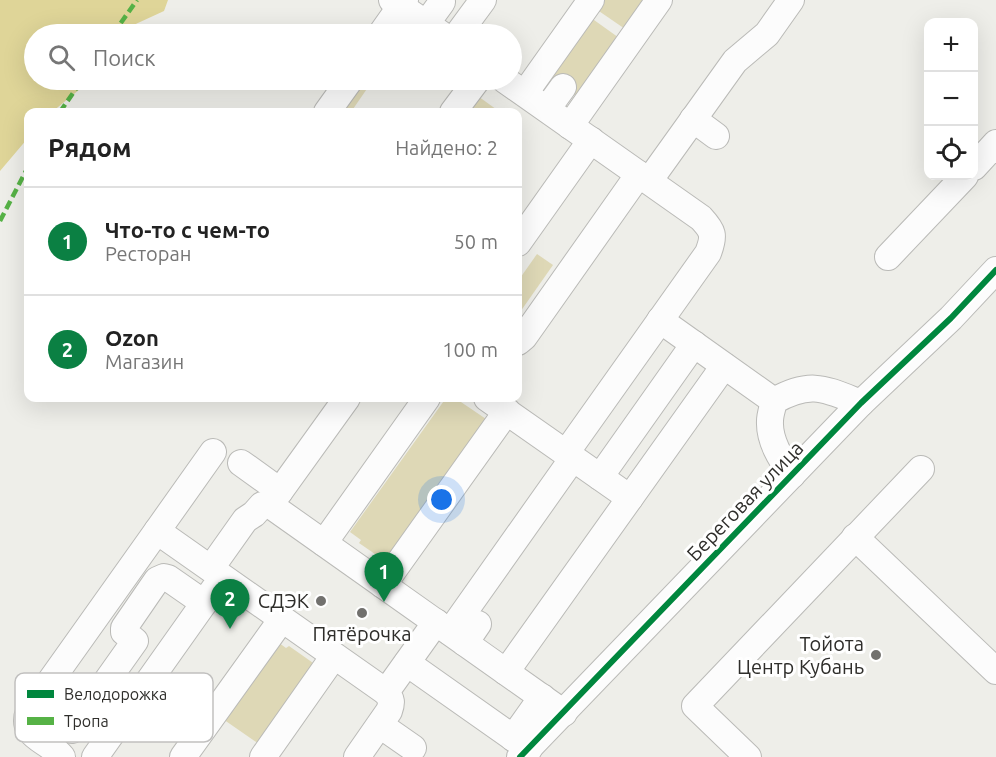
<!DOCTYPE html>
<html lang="ru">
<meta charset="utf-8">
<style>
body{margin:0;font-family:Ubuntu,sans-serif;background:#f6f6f6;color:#222}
.controls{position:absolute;right:18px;top:18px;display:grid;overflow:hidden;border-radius:12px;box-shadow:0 6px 24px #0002}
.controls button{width:54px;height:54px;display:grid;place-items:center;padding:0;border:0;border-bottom:2px solid #e0e0e0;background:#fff;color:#222;font:30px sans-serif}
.you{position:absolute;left:442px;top:500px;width:21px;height:21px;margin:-15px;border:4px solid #fff;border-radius:50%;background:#1a73e8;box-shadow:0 0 0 9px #1a73e833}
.badge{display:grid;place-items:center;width:39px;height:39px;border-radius:50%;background:#0b8043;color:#fff;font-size:20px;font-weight:700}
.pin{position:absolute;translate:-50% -50px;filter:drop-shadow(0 2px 3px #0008)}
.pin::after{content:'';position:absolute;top:32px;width:21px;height:18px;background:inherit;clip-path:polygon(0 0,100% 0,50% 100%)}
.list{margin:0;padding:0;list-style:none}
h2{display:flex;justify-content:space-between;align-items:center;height:78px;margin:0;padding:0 24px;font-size:26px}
h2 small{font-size:20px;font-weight:400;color:#767676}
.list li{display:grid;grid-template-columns:39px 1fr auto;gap:18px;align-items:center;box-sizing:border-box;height:108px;padding:0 24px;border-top:2px solid #e0e0e0}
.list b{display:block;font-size:22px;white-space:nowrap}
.list p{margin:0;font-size:20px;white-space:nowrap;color:#767676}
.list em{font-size:20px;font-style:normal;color:#767676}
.icon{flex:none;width:33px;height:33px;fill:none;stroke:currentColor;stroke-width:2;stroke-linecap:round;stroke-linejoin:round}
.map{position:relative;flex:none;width:996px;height:757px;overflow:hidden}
.search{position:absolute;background:#fff;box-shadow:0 6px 24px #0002;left:24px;top:24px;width:498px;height:66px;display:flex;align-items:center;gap:15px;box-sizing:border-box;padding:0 21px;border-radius:33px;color:#767676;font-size:22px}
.panel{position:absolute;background:#fff;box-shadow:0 6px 24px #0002;left:24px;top:108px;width:498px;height:294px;border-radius:12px}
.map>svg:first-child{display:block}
.green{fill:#ded8b6}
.water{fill:#dfd598}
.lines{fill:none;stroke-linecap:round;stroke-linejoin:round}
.minor-casing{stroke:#babab7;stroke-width:28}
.minor{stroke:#fcfcfc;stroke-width:26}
.quiet{stroke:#56b246;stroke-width:4.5;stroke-dasharray:9 4.5;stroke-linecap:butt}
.cycleway-casing{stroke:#fff;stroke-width:10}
.cycleway{stroke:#00873e;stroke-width:6}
.poi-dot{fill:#72716e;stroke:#fff;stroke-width:2}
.labels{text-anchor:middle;stroke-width:6;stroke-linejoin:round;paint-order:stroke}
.street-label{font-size:20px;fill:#2f2e2b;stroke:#fff}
.poi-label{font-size:20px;fill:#2f2e2b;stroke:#fff;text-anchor:end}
.key{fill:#fff;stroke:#c1c0bf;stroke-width:1.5}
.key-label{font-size:16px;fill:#2f2e2b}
</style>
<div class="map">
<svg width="996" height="757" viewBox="0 0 996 757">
<rect width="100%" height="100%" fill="#eeeee9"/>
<g class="green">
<polygon points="598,0 650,0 628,31 593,7"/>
<polygon points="587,15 622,40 580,99 545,74"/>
<polygon points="360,80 373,80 351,112 337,112"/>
<polygon points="475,94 500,112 462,112"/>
<polygon points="537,254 553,265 518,315 518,281"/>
<polygon points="446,398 455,398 489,421 388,563 359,543 361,540 350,532"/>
<polygon points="275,640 286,648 289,646 316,665 259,744 220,717"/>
</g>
<polygon class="water" points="0,0 168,0 164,11 114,34 34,34 34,80 84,80 80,89 52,112 28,112 28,138 0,171"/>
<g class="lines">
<defs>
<g id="minor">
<polyline points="392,0 441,34"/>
<polyline points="426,24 442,2"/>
<polyline points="381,34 405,0"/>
<polyline points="458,34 483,0"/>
<path d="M505 80 701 218C713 231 715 235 708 253L566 453"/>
<polyline points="525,93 591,0"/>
<polyline points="547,109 563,87"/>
<polyline points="327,112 350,80"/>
<polyline points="453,112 477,80"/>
<polyline points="693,119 716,136"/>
<polyline points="570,126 659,0"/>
<polyline points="974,167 996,143"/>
<polyline points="649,181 735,61 767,34 791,0"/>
<polyline points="518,243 591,140"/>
<polyline points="888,257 965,176"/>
<polyline points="660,320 774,401"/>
<polyline points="518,342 524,337 639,174"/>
<polyline points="347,398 270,505 564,713"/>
<polyline points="487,398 630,498"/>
<polyline points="213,452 157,531 386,692"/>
<polyline points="241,463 280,491"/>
<path d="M792 475C781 459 769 441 770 421 770 414 773 407 774 401 811 380 825 389 861 403"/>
<polyline points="600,477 694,344"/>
<polyline points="855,537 996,671"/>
<polyline points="324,543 427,398"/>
<polyline points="211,568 245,520 254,514 262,505 270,505"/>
<polyline points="383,585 507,411"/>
<polyline points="450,632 573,458"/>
<polyline points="465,643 478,624"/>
<polyline points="407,663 529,749"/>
<polyline points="506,672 724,366"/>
<polyline points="380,725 413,748"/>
<polyline points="72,730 135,641 124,632 124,628 157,580 164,577 168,578 204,603"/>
<polyline points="513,738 542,697"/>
<path d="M62 757C49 740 19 737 29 711L157 531"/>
<polyline points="95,757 214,589"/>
<polyline points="183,757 282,619"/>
<polyline points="263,757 334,656"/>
<path d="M357 757 389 711C392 703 392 699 386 692L436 622"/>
<polyline points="520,757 861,403 951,318 996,270"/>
<polyline points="748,757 695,706 921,469"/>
</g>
</defs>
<use href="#minor" class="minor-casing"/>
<use href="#minor" class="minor"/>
<g class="quiet">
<polyline points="113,34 137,0"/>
<polyline points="60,112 82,80"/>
<polyline points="0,221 28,167"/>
</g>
<defs>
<polyline id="cycleway" points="520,757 861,403 951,318 996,270"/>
</defs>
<use href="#cycleway" class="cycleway-casing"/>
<use href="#cycleway" class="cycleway"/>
</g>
<g class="poi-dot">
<circle cx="321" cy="601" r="6"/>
<circle cx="362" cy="613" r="6"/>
<circle cx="876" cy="655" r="6"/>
</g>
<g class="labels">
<g class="street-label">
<text transform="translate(745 501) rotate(-46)" y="7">Береговая улица</text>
</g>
<g class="poi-label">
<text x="309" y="608">СДЭК</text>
<text x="362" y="641" text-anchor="middle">Пятёрочка</text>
<text x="864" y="651">Тойота<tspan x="864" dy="23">Центр Кубань</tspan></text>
</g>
</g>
<rect x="15" y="673" width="198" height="69" rx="9" class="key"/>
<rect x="27" y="690" width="27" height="8" fill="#00873e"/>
<rect x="27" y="717" width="27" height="8" fill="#56b246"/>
<g class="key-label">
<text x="64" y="700">Велодорожка</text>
<text x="64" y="727">Тропа</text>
</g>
</svg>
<div class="controls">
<button>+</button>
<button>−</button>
<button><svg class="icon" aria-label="locate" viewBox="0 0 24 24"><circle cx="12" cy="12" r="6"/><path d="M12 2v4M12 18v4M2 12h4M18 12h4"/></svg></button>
</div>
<div class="you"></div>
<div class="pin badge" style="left:384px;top:602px">1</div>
<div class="pin badge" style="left:230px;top:629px">2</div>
<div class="search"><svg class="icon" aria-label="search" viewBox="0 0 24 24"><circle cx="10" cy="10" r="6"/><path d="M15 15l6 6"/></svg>Поиск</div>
<section class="panel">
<h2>Рядом<small>Найдено: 2</small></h2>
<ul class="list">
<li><span class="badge">1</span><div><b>Что-то с чем-то</b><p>Ресторан</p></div><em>50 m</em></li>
<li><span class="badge">2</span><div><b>Ozon</b><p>Магазин</p></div><em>100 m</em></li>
</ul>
</section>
</div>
